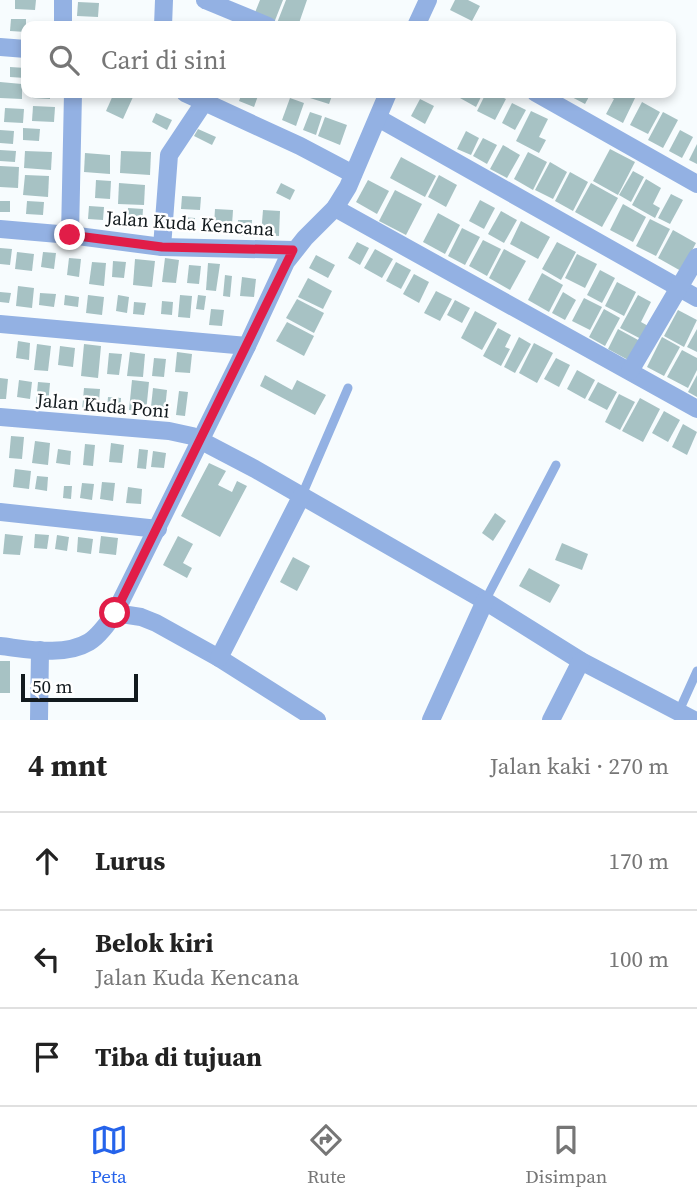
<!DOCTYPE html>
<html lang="id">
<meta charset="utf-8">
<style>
body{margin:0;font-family:"Source Serif 4",serif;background:#f2f2f2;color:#222}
.scale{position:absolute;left:21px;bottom:18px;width:117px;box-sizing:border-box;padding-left:7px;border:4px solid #121a1e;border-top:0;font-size:19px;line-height:24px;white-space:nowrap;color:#121a1e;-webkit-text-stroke:5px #fff;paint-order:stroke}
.stop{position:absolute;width:21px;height:21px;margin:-16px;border:5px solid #e11d48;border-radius:50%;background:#fff}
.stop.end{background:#e11d48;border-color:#fff;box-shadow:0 2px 7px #0008}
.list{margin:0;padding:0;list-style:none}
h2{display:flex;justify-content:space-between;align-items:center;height:91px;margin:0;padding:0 28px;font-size:30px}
h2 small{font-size:23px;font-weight:400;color:#767676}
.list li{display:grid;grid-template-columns:46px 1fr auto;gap:21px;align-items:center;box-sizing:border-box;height:98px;padding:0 28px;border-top:2px solid #e0e0e0}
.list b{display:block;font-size:26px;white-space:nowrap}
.list p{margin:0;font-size:23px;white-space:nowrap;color:#767676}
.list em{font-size:23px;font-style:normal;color:#767676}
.icon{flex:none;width:38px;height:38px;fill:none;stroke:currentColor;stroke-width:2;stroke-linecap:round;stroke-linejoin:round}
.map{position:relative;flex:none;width:697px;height:720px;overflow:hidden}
.search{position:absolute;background:#fff;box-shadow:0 4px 10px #0003;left:21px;right:21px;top:21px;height:77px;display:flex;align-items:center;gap:18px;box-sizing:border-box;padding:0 24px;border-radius:14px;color:#767676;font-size:26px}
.sheet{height:385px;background:#fff}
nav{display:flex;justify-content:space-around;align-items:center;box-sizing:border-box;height:98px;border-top:2px solid #e0e0e0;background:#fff;font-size:19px;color:#767676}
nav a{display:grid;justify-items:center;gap:4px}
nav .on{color:#2563eb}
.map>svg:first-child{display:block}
.building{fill:#a7c2c4}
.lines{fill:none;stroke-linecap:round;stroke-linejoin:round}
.lane{stroke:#93b1e3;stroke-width:9}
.street{stroke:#93b1e3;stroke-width:18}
.route{stroke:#e11d48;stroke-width:9}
.labels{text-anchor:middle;stroke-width:5;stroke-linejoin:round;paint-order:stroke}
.street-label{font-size:19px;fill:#121a1e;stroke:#fff}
</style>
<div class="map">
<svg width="697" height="720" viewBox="0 0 697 720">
<rect width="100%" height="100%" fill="#f7fcfe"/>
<g class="building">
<polygon points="15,0 36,0 35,10 15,9"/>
<polygon points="260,0 283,0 274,23 254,15"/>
<polygon points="286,0 307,0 298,26 285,26 277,23"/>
<polygon points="455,0 468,0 480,6 472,21 450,10"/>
<polygon points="78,2 99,3 98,17 77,16"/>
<polygon points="11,19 26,19 26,32 10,31"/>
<polygon points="10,67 26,68 25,78 10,77"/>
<polygon points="0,82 22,84 22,99 0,98"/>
<polygon points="33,93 50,93 50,99 32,98"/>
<polygon points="114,93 123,93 133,97 123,119 106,111"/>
<polygon points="242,93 259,93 254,107 239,101"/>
<polygon points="312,93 333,93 329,104 310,98"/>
<polygon points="463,93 483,93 476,107 460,98"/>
<polygon points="486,93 502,93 500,96 506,99 495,120 477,111"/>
<polygon points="569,93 591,93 585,104 568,95"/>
<polygon points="602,93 630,93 636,96 623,123 606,114 614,99"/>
<polygon points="290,98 304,103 296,126 282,120"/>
<polygon points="420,99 434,106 425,124 411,116"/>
<polygon points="642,102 660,112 648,134 630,125"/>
<polygon points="512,103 526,110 515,130 502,123"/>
<polygon points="33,106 55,107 54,122 32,121"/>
<polygon points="5,108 24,109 23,123 4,122"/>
<polygon points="531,111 548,119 539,137 546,140 539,153 516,141"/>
<polygon points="310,112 322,116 316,135 303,130"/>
<polygon points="663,112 678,120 663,148 648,140"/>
<polygon points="156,113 172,120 167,130 152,122"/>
<polygon points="325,117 347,125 340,145 318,136"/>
<polygon points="23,128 40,129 39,141 23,140"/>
<polygon points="198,129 216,137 212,145 194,136"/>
<polygon points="0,130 14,131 13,144 0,143"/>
<polygon points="680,130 693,137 682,158 669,151"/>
<polygon points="466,131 479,138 471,155 457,149"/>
<polygon points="483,138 497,145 487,164 473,156"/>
<polygon points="697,144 697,164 689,160"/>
<polygon points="503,145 520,155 507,178 490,169"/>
<polygon points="610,149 635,162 618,195 593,181"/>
<polygon points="0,150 16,151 15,162 0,161"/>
<polygon points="25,151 52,152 51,170 24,168"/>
<polygon points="121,151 151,152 150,175 120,173"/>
<polygon points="528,152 547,162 533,190 514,179"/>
<polygon points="85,153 110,155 110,174 84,172"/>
<polygon points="401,157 436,176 425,197 390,178"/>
<polygon points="550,162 567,172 553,199 535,190"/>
<polygon points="0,166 19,167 18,188 0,187"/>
<polygon points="633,171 644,177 631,202 619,195"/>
<polygon points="570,172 588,182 573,211 555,201"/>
<polygon points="25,175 49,176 48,197 23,195"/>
<polygon points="439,175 457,185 446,207 428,197"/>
<polygon points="646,179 661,188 653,204 660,208 655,218 632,205"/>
<polygon points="96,180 111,181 110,199 95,198"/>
<polygon points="368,180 389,191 377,214 356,202"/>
<polygon points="119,183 145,185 144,205 118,204"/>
<polygon points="281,183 295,190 290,200 276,193"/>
<polygon points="591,183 618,198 602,227 575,212"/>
<polygon points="395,190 422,204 406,235 379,221"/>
<polygon points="671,194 683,200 670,224 658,218"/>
<polygon points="182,196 201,197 200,210 181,209"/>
<polygon points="480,200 495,208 484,229 469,221"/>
<rect x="0" y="201" width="10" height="11"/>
<polygon points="27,201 44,202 43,215 26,214"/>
<polygon points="623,204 646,217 633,242 610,230"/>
<polygon points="89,206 104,207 103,220 88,219"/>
<polygon points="128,208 143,209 142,225 127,224"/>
<polygon points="215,209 233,210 232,225 214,224"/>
<polygon points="263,210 280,211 279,236 261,235"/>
<polygon points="501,211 517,220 504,243 488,234"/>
<polygon points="438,213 460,225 445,254 423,242"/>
<polygon points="182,217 195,218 194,229 181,228"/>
<polygon points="650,219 670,229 656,256 636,246"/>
<polygon points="238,220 252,220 251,236 237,235"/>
<polygon points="521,221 550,237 538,259 510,244"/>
<polygon points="462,228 480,237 465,265 448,256"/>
<polygon points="673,230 696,243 681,271 658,258"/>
<polygon points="483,240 501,249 487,276 469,266"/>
<polygon points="357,242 369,248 360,265 348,258"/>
<polygon points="557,242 576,252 561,280 542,269"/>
<polygon points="0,248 12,249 10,265 0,264"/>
<polygon points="375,249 393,259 382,278 364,268"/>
<polygon points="504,249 526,261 510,290 489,278"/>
<polygon points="17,252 34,254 32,271 15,269"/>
<polygon points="43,252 56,253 54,269 41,267"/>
<polygon points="577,254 597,264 585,288 565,278"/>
<polygon points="316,255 335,265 328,278 309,268"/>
<polygon points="69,258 81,259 79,277 67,275"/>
<polygon points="165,258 179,260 176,283 162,282"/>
<polygon points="135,259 155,261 152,287 133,285"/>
<polygon points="113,261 126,262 124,278 112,277"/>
<polygon points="92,262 106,263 104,286 89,284"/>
<polygon points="396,262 411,270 401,289 386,281"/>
<polygon points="208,263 220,264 216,291 206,290"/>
<polygon points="189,265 201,266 199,284 187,283"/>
<polygon points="600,270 615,278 602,303 587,295"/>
<polygon points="542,273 563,285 549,312 528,300"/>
<polygon points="414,274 429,282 419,303 403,294"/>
<polygon points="225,275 232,276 230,297 223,296"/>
<polygon points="242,277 256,279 254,297 240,296"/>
<polygon points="308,278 332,291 323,309 298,297"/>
<polygon points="617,282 636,292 624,316 605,306"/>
<polygon points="18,286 34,288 32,308 16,306"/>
<polygon points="436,291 452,299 440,321 424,313"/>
<polygon points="0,292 11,293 9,303 0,302"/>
<polygon points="563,292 576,300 565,320 552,313"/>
<polygon points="40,293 56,294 54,307 39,305"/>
<polygon points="65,295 79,297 78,307 64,305"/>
<polygon points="88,295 104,297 102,315 86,313"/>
<polygon points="118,295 129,297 127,313 116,311"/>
<polygon points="180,295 192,296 190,318 178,317"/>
<polygon points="198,295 206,296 204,310 196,309"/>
<polygon points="638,295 651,302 641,322 650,327 643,340 620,328"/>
<polygon points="584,298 602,307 590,330 572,321"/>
<polygon points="297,299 324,313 314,333 286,318"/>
<polygon points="455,300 470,308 462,323 447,315"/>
<polygon points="162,301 173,302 172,315 161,314"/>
<polygon points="134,302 146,303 144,315 133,314"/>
<polygon points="211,309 224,310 222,326 209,325"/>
<polygon points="604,309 620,318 605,346 589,337"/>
<polygon points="678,310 697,320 684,347 664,336"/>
<polygon points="475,311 497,323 482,350 461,338"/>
<polygon points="287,322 314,336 304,356 276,341"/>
<polygon points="498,328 511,335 505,347 510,349 501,366 483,356"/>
<polygon points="618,329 640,341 630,361 608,349"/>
<polygon points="697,329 697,352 687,347"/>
<polygon points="519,337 531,344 515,373 504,367"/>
<polygon points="662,337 680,347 664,376 647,367"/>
<polygon points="18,341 30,343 29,360 16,358"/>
<polygon points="534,343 553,353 537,383 519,373"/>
<polygon points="37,344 51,346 48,371 34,370"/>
<polygon points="84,344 101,346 98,378 81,376"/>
<polygon points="60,346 75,348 73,367 58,365"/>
<polygon points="682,350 697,358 697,370 688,388 667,377"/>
<polygon points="130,352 145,354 143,377 127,376"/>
<polygon points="177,352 192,354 190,373 175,372"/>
<polygon points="109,353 122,354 119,375 107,374"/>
<polygon points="154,358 166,359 164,377 152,376"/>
<polygon points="556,358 570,365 559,387 544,379"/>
<polygon points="577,370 595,380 585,399 567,389"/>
<polygon points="265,375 292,390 297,380 326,395 315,415 260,386"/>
<polygon points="697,375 697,397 688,392"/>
<polygon points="0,378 8,379 6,399 0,399"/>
<polygon points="19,380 32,382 30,399 17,397"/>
<polygon points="132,380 149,382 146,412 129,410"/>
<polygon points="38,382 50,383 48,405 36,403"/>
<polygon points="598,382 617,392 607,410 588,400"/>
<polygon points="84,388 100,389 98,413 82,411"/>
<polygon points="153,388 167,390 165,409 151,407"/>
<polygon points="179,391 188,392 185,416 176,415"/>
<polygon points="619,394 635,402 620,430 605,422"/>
<polygon points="108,397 121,398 120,410 107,409"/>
<polygon points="640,398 660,409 643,442 622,431"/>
<polygon points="664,411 680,420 668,442 652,433"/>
<polygon points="683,424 697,432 687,455 672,447"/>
<polygon points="11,436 24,437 22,459 9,458"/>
<polygon points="35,441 50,443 48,465 32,463"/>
<polygon points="111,443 124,445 122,463 109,462"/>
<polygon points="85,444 95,445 93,466 83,465"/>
<polygon points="58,449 71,451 70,465 56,463"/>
<polygon points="139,449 148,450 146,469 137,468"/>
<polygon points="153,451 166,453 164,468 151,467"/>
<polygon points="209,463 226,471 218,485 232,492 237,481 247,486 220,537 181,516"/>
<polygon points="15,469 31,471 29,489 13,487"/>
<polygon points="37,476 48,477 47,491 35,489"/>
<polygon points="102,482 115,483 113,501 100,499"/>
<polygon points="82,483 94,484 92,500 80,498"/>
<polygon points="64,486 72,486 71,499 63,498"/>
<polygon points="128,487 142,489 141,504 126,503"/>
<polygon points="495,513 506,521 493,541 482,533"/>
<polygon points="5,534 23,536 20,555 3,554"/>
<polygon points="35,534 49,535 47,549 34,548"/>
<polygon points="57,535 69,537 67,551 55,549"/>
<polygon points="101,536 118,538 116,555 99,553"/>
<polygon points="178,536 193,544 183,563 192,568 187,578 163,565"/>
<polygon points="78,537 93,539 91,554 77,552"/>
<polygon points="562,543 588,554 582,570 555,560"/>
<polygon points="293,557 310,566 297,591 280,582"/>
<polygon points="529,568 560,585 550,603 519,586"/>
<rect x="0" y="661" width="10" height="32"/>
</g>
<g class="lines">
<g class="lane">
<polyline points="302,495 348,388"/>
<polyline points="485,601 556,465"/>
<polyline points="679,711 697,671"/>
</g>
<g class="street">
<polyline points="205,0 268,26"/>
<polyline points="63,26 63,0"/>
<polyline points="163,26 164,0"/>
<polyline points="416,26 428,0"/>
<polyline points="0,47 26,49"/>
<polyline points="185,93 300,146 353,174"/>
<polyline points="536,93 697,184"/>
<polyline points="378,118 697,298"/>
<polyline points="335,208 697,409"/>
<polyline points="0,229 70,235 162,247 293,250"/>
<polyline points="70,235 73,93"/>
<polyline points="162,247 169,155 205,101"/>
<polyline points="0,324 247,346"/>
<polyline points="630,371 697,257"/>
<polyline points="0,417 169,431 192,436 255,469 485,601 581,661 694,720"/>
<polyline points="0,512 158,529"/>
<polyline points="115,613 141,617 156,623 219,658 317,720"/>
<path d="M0 646C27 649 64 657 89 642 99 636 108 623 115 613L247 346 286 262 305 238 335 208 348 187 388 93"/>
<polyline points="219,658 302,495"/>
<polyline points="39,720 40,650"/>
<polyline points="431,720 485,601"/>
<polyline points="551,720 581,661"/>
</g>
</g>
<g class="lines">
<polyline class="route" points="70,235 162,247 293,250 115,613"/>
</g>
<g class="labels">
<g class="street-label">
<text transform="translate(190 223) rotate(4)" y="7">Jalan Kuda Kencana</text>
<text transform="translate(103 405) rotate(5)" y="7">Jalan Kuda Poni</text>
</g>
</g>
</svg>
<div class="scale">50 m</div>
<div class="stop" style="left:115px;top:613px"></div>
<div class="stop end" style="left:70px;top:235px"></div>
<div class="search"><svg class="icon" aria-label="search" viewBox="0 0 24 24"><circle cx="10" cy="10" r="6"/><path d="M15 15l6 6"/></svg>Cari di sini</div>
</div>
<section class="sheet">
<h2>4 mnt<small>Jalan kaki · 270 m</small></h2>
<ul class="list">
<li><svg class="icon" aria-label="ahead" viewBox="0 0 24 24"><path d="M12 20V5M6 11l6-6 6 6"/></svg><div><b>Lurus</b></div><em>170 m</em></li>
<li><svg class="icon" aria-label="left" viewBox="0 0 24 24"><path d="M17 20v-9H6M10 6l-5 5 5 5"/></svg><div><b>Belok kiri</b><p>Jalan Kuda Kencana</p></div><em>100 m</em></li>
<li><svg class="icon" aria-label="arrive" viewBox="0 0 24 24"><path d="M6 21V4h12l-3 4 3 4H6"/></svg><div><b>Tiba di tujuan</b></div></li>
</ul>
</section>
<nav>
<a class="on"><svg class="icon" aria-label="map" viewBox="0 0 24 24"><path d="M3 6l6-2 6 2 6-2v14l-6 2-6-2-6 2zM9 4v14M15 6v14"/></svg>Peta</a>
<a><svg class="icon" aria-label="directions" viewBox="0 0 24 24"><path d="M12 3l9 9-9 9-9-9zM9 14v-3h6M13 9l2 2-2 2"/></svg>Rute</a>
<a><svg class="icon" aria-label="saved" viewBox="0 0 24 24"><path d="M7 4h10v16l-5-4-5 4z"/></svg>Disimpan</a>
</nav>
